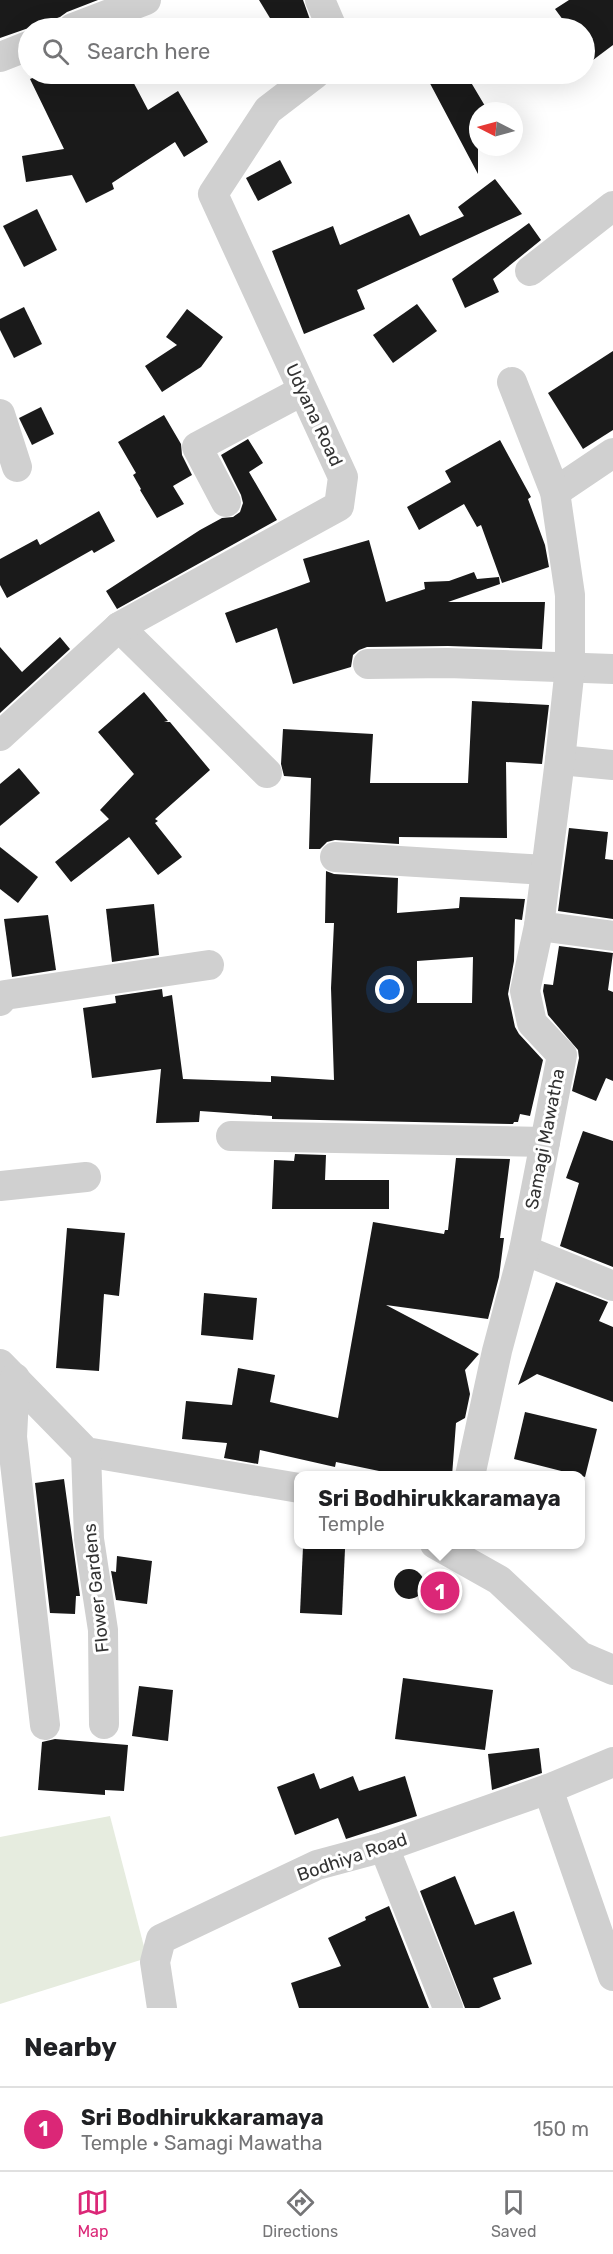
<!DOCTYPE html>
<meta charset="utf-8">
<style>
body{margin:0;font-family:Rubik,sans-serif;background:#f6f6f6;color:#202124}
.compass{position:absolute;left:469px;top:102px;width:54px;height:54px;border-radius:50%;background:#fff;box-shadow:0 6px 24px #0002;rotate:276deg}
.you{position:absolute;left:390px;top:990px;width:21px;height:21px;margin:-15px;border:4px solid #fff;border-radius:50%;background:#1a73e8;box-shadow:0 0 0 9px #1a73e833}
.badge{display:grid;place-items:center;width:39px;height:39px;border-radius:50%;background:#db2777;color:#fff;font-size:20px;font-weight:700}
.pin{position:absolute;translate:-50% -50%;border:3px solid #fff;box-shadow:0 2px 6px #0006}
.popup{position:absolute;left:294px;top:1471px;width:291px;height:78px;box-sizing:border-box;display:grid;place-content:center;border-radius:12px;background:#fff;filter:drop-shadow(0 2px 4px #0005);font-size:20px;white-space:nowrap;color:#757577}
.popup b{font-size:22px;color:#202124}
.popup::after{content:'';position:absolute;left:50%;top:100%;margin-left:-12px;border:12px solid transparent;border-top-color:#fff}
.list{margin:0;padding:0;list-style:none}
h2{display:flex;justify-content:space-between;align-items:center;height:78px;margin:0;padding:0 24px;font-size:26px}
h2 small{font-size:20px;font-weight:400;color:#757577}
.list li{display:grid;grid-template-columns:39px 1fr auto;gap:18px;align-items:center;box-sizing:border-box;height:84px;padding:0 24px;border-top:2px solid #e0e0e0}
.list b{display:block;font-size:22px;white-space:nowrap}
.list p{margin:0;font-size:20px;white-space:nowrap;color:#757577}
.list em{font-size:20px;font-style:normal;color:#757577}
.icon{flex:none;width:33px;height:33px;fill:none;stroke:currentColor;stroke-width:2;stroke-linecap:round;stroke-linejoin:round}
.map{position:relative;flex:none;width:613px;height:2008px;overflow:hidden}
.search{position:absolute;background:#fff;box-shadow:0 6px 24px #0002;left:18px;right:18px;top:18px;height:66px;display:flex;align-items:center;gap:15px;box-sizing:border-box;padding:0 21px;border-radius:33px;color:#757577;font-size:22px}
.sheet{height:162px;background:#fff}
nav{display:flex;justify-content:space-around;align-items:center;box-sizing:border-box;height:84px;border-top:2px solid #e0e0e0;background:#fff;font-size:16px;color:#757577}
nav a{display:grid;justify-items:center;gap:3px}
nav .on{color:#db2777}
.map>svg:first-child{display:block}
.green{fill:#e6ecdf}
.building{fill:#1a1a1a;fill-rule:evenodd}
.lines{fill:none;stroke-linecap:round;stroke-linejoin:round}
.minor{stroke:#d0d0d0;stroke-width:30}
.labels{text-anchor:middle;stroke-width:6;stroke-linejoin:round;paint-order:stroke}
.street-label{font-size:18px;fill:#333;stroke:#fff}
</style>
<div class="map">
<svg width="613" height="2008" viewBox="0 0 613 2008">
<rect width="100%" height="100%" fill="#fff"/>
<polygon class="green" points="110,1816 147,1958 0,2004 0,1837"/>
<g class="building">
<polygon points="0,0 98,0 67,12 60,17 0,38"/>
<polygon points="259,0 303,0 313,28 276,28"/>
<polygon points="569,0 613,0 613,45 585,66 585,28 569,28 555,9"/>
<polygon points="42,74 96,74 100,83 120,74 129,74 148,110 178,91 208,142 184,157 175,142 112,183 114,189 86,203 72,175 26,182 22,156 64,149 30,79"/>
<polygon points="425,74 466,74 488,111 478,111 478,174"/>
<polygon points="280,160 292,183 258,201 246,178"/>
<polygon points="495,179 522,214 357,290 365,309 304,334 272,251 333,226 340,245 409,214 420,236 464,216 458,207"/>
<polygon points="37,209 57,250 24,267 3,226"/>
<polygon points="529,223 541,240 493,279 499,292 465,308 452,279"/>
<polygon points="417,304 437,331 393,363 373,335"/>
<polygon points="24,307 42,344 14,358 0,330 0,319"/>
<polygon points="187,309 223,337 201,367 162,392 145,366 177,345 166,337"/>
<polygon points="613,351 613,430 583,449 548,393"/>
<polygon points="41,407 54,434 32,445 19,418"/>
<polygon points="164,415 181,444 182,455 192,475 173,486 184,504 157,518 140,490 141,489 133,475 136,473 118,442"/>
<polygon points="248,439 263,463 249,472 277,520 117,609 106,591 200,530 222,518 233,517 240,512 243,503 241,495 221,455"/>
<polygon points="500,440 531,497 528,499 545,545 549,567 502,583 481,525 477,527 464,504 419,530 407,507 451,482 445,471"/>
<polygon points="99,511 115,541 94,553 92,550 7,598 0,585 0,559 37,539 40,545"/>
<polygon points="369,540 386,602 425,589 424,582 449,581 474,572 477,579 499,577 500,584 448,602 545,602 542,649 448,646 367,647 359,650 353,655 351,667 293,684 277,628 236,643 225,613 310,582 303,559"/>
<polygon points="60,637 70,649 0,713 0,647 22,672"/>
<polygon points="144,692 168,721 164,722 170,722 210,770 155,819 158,821 155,823 182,857 158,875 129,837 71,882 55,862 109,819 100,810 134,774 98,732"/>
<polygon points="472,701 549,705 542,764 506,762 507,838 399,837 399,844 335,840 327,842 320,849 309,849 311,778 284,776 281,764 283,729 373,734 370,783 468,783"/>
<polygon points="19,768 40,793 0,826 0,784"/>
<polygon points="569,828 608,832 605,859 613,860 613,919 558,911"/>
<polygon points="0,847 38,877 18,903 0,889"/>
<path d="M326 871 334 874 398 878 397 913 459 908 460 897 525 899 522 920 515 919 514 961 508 994 515 1027 519 1034 543 1060 530 1116 520 1114 518 1122H514L513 1124 272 1119V1116L200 1111 199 1122 156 1123 161 1069 92 1078 83 1008 116 1003 115 996 162 989 163 997 172 995 183 1079 271 1082V1076L334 1080 331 988 334 923H325ZM473 957 472 1003H417V961Z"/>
<polygon points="154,904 159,955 112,962 106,909"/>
<polygon points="48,915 56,970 12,977 4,919"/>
<polygon points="559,946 613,953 608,990 613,992 613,1081 606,1078 596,1101 572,1091 579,1058 578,1050 548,1015 543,991 544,984 553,985"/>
<polygon points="583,1131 613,1141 613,1267 560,1246 579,1183 566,1178"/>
<polygon points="295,1154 326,1155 325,1180 389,1180 389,1209 272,1209 274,1160 294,1161"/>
<polygon points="456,1158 510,1159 500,1238 504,1238 499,1277 488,1319 386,1305 479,1354 465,1370 470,1394 465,1418 456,1423 452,1476 403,1476 336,1462 335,1467 260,1450 258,1464 224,1458 227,1443 182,1439 186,1401 232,1405 238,1368 275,1375 270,1402 338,1418 373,1222 444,1234 445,1230 448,1230"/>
<polygon points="67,1228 125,1233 119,1296 104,1294 99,1371 56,1368"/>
<polygon points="556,1282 608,1302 599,1321 613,1327 613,1402 537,1374 518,1385"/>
<polygon points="204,1293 257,1298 253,1340 201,1335"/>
<polygon points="525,1412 597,1429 585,1477 514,1459"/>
<polygon points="64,1479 80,1596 76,1596 75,1614 50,1613 35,1483"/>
<polygon points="303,1547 345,1549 342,1615 300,1613"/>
<polygon points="117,1556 152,1561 147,1604 116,1600 111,1571 116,1572"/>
<circle cx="409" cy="1584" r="15"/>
<polygon points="403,1678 493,1690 485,1750 395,1739"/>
<polygon points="139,1686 173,1690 168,1741 132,1736"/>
<polygon points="55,1739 128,1745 124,1791 105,1790 105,1795 38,1790 42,1742"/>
<polygon points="539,1748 542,1773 492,1790 488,1754"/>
<polygon points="314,1773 320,1789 353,1776 359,1791 405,1776 417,1816 346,1839 338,1818 295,1835 277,1787"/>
<polygon points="455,1876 475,1925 514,1911 532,1964 493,1978 501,1999 479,2008 465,2008 420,1891"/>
<polygon points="389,1906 429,2008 299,2008 291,1983 341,1966 328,1938 366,1920 365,1917"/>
</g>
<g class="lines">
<g class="minor">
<polyline points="320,0 332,28"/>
<polyline points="73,28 146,0"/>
<polyline points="0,57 28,46"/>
<polyline points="530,271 613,206"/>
<polyline points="0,414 17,467"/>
<polyline points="555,492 613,453"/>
<polyline points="226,502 197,447 302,391"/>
<polyline points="119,627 267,773"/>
<polyline points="368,664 448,663 613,669"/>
<polyline points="0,736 119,627 339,506 343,477 213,194 268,110 315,74"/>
<polyline points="560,760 613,765"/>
<polyline points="335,857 546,870"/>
<polyline points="539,926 613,936"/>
<polyline points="0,1001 5,995 209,965"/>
<polyline points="231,1136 545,1142"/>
<polyline points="0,1186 86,1177"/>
<polyline points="524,1250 613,1286"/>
<polyline points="0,1364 86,1452 299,1488"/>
<polyline points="15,1378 12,1437 45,1725"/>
<polyline points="86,1452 89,1539 103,1630 104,1724"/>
<polyline points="470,1476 497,1351 524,1250 562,1055 532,1023 525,991 539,926 560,760 570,667 570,595 555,492 512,382"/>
<polyline points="435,1544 499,1580 580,1656 613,1670"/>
<polyline points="548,1789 613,1976"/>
<polyline points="384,1847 448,2008"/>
<polyline points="162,2008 155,1962 161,1939 317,1865 384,1847 548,1789 613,1762"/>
</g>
</g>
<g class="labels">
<g class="street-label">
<text transform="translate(314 415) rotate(65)" y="6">Udyana Road</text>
<text transform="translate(545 1139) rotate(-79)" y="6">Samagi Mawatha</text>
<text transform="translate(96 1588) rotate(-96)" y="6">Flower Gardens</text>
<text transform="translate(352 1857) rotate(-19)" y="6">Bodhiya Road</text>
</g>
</g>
</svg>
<svg class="compass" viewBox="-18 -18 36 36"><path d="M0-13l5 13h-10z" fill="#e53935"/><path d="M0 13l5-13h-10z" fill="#757577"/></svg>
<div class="you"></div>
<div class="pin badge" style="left:440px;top:1591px">1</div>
<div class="popup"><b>Sri Bodhirukkaramaya</b>Temple</div>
<div class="search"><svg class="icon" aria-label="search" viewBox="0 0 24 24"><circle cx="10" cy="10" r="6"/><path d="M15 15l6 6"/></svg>Search here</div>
</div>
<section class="sheet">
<h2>Nearby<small></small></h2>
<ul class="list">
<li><span class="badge">1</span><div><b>Sri Bodhirukkaramaya</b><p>Temple · Samagi Mawatha</p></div><em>150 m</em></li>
</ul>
</section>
<nav>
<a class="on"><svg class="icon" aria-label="map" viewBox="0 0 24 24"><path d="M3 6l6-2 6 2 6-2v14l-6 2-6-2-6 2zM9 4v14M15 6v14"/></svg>Map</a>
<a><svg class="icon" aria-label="directions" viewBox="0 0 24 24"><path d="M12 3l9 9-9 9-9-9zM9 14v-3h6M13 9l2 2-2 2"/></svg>Directions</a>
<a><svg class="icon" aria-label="saved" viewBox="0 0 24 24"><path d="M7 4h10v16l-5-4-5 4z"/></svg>Saved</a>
</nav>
